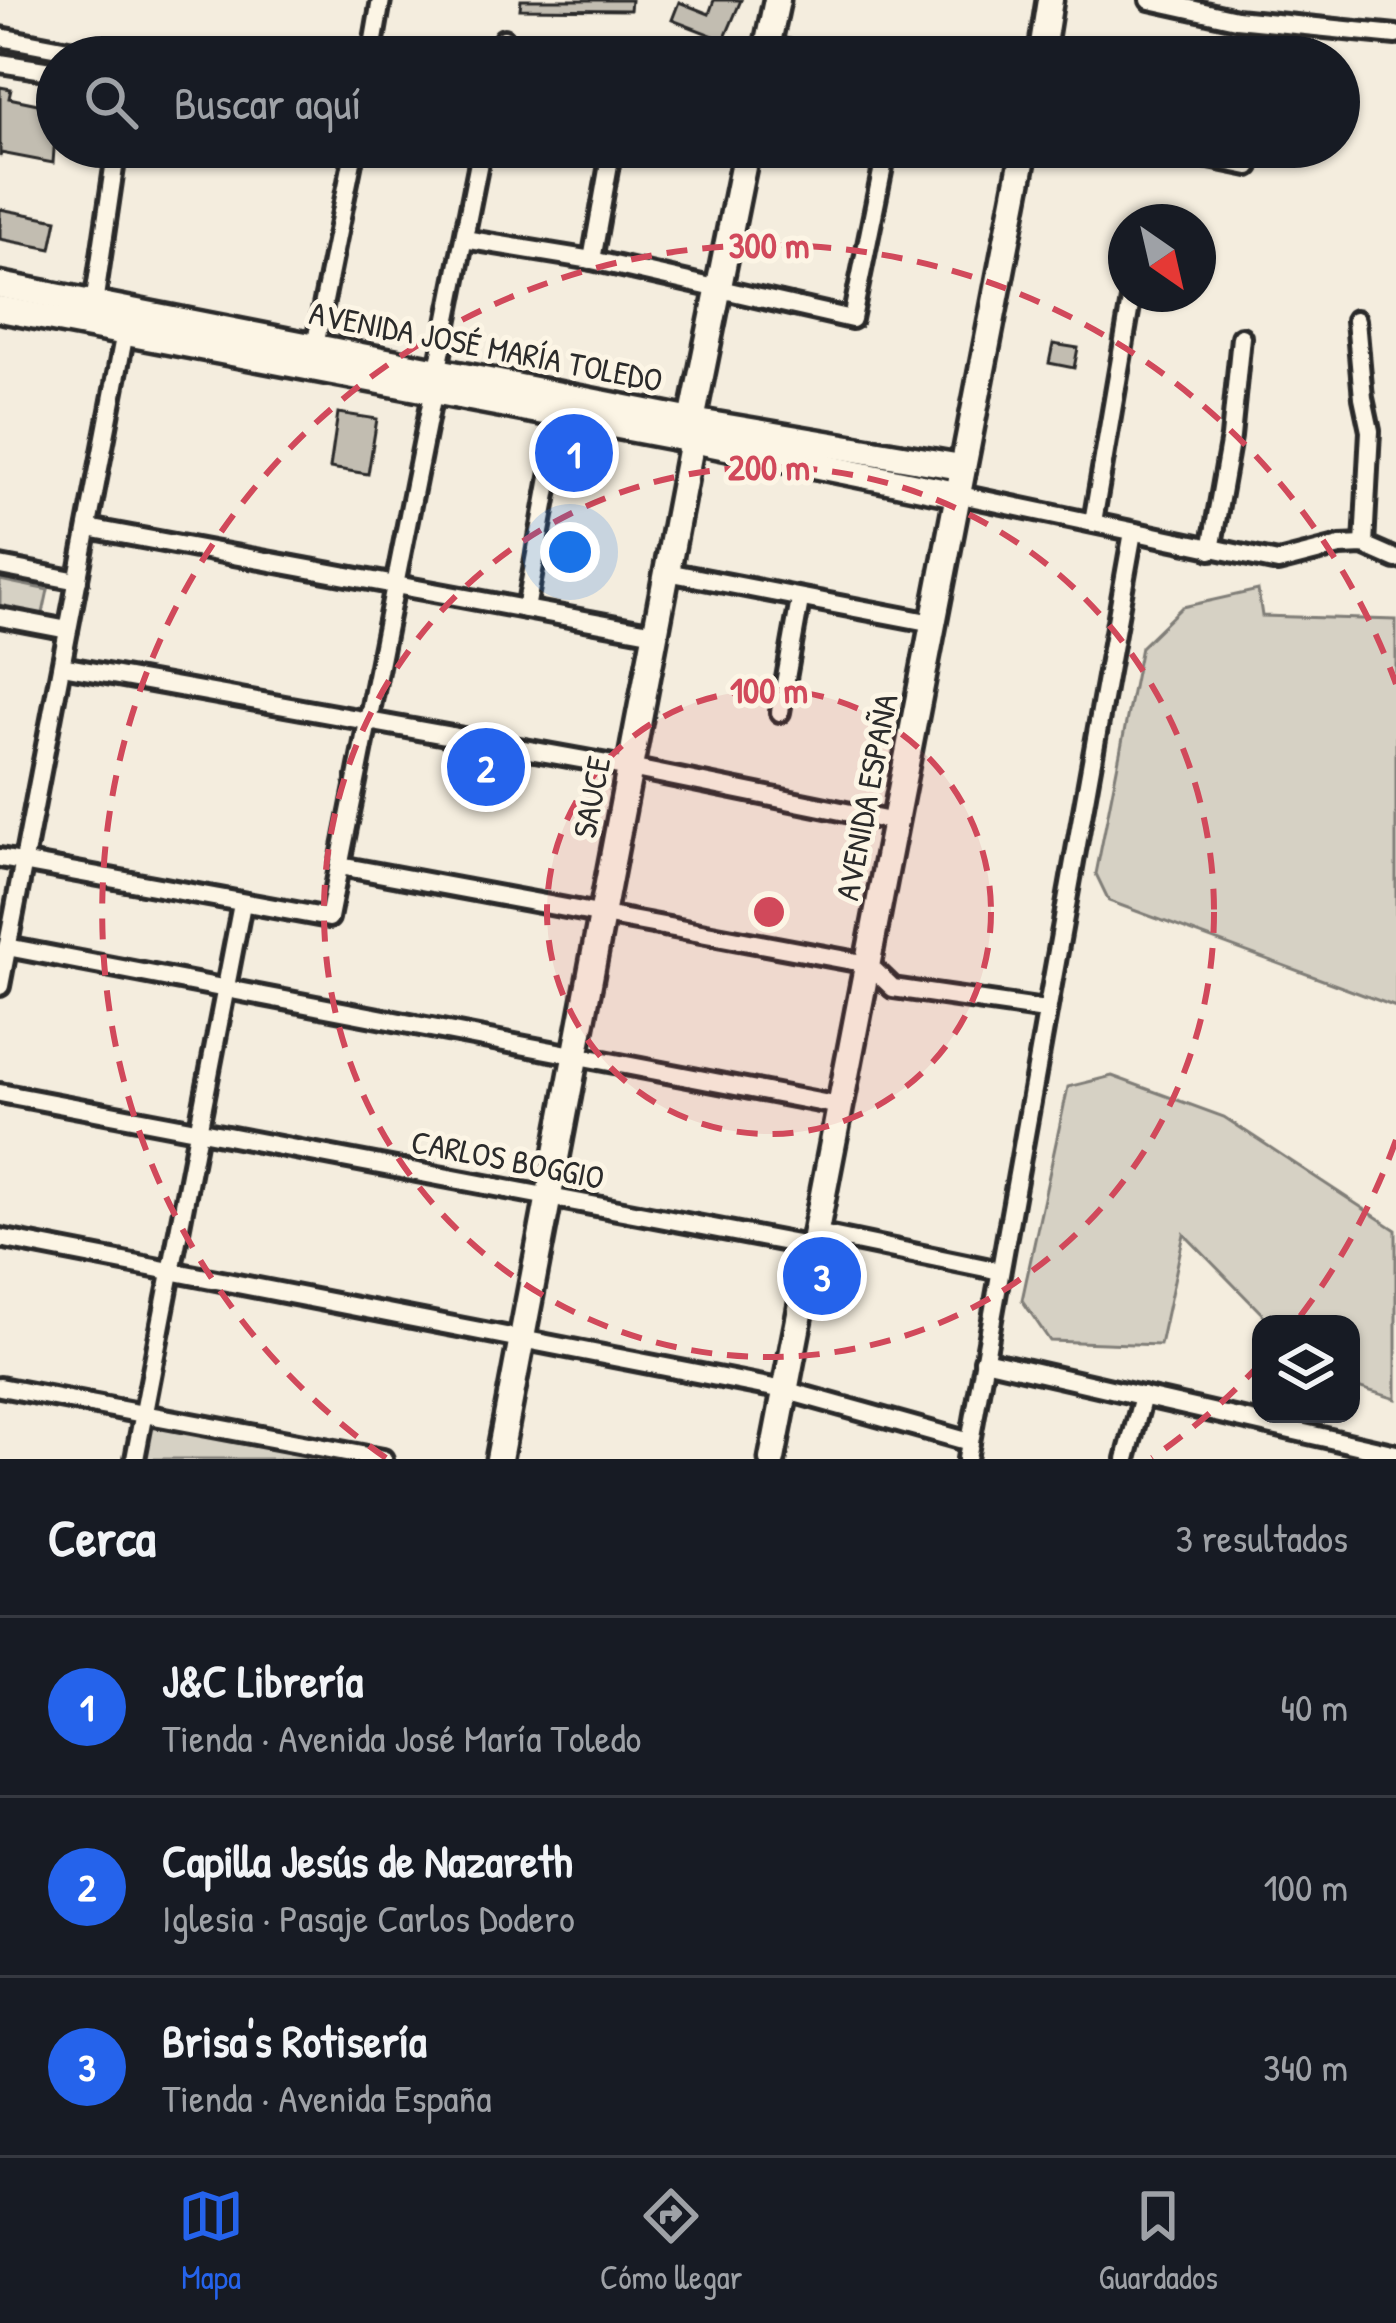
<!DOCTYPE html>
<html lang="es">
<meta charset="utf-8">
<style>
body{margin:0;font-family:"Patrick Hand",sans-serif;background:#20242c;color:#f1f3f6}
.controls{position:absolute;right:36px;bottom:36px;display:grid;overflow:hidden;border-radius:24px;box-shadow:0 3px 9px #0004}
.controls button{width:108px;height:108px;display:grid;place-items:center;padding:0;border:0;border-bottom:3px solid #363941;background:#171b24;color:#f1f3f6;font:60px sans-serif}
.compass{position:absolute;left:1108px;top:204px;width:108px;height:108px;border-radius:50%;background:#171b24;box-shadow:0 3px 9px #0004;rotate:146deg}
.you{position:absolute;left:570px;top:552px;width:42px;height:42px;margin:-30px;border:9px solid #fff;border-radius:50%;background:#1a73e8;box-shadow:0 0 0 18px #1a73e833}
.badge{display:grid;place-items:center;width:78px;height:78px;border-radius:50%;background:#2563eb;color:#fff;font-size:39px;font-weight:700}
.pin{position:absolute;translate:-50% -50%;border:6px solid #fff;box-shadow:0 3px 12px #0006}
.list{margin:0;padding:0;list-style:none}
h2{display:flex;justify-content:space-between;align-items:center;height:156px;margin:0;padding:0 48px;font-size:51px}
h2 small{font-size:39px;font-weight:400;color:#9ea1a6}
.list li{display:grid;grid-template-columns:78px 1fr auto;gap:36px;align-items:center;box-sizing:border-box;height:180px;padding:0 48px;border-top:3px solid #363941}
.list b{display:block;font-size:45px;white-space:nowrap}
.list p{margin:0;font-size:39px;white-space:nowrap;color:#9ea1a6}
.list em{font-size:39px;font-style:normal;color:#9ea1a6}
.icon{flex:none;width:66px;height:66px;fill:none;stroke:currentColor;stroke-width:2;stroke-linecap:round;stroke-linejoin:round}
.map{position:relative;flex:none;width:1396px;height:1459px;overflow:hidden}
.search{position:absolute;background:#171b24;box-shadow:0 3px 9px #0004;left:36px;right:36px;top:36px;height:132px;display:flex;align-items:center;gap:30px;box-sizing:border-box;padding:0 42px;border-radius:66px;color:#9ea1a6;font-size:45px}
.sheet{height:696px;background:#171b24}
nav{display:flex;justify-content:space-around;align-items:center;box-sizing:border-box;height:168px;border-top:3px solid #363941;background:#171b24;font-size:33px;color:#9ea1a6}
nav a{display:grid;justify-items:center;gap:6px}
nav .on{color:#2563eb}
.map>svg:first-child{display:block}
.green{fill:#d6d1c4;stroke:#807e78;stroke-width:3}
.building{fill:#c2bdb1;stroke:#2b2b2b;stroke-width:3}
.lines{fill:none;stroke-linecap:round;stroke-linejoin:round}
.street-casing{stroke:#2b2b2b;stroke-width:26}
.secondary-casing{stroke:#2b2b2b;stroke-width:33}
.street{stroke:#fcf5e5;stroke-width:16}
.secondary{stroke:#fcf5e5;stroke-width:24}
.ring{fill:none;stroke:#d1495b;stroke-width:6;stroke-dasharray:21 15}
.labels{text-anchor:middle;stroke-width:10;stroke-linejoin:round;paint-order:stroke}
.street-label{font-size:33px;fill:#2b2b2b;stroke:#fcf5e5}
.centre{fill:#d1495b;stroke:#fcf5e5;stroke-width:6}
.ring-label{font-size:36px;text-anchor:middle;font-weight:bold;fill:#d1495b;stroke:#fcf5e5;stroke-width:10;stroke-linejoin:round;paint-order:stroke}
</style>
<div class="map">
<svg width="1396" height="1459" viewBox="0 0 1396 1459">
<rect width="100%" height="100%" fill="#f4edde"/>
<filter id="ink" filterUnits="userSpaceOnUse"><feTurbulence type="fractalNoise" baseFrequency=".00833" numOctaves="2"/><feDisplacementMap in="SourceGraphic" scale="24" xChannelSelector="R" yChannelSelector="G"/><feConvolveMatrix kernelMatrix="1 2 1 2 8 2 1 2 1" color-interpolation-filters="sRGB"/></filter>
<g filter="url(#ink)">
<g class="green">
<polygon points="0,580 48,590 42,618 0,610"/>
<polygon points="1258,590 1262,616 1396,620 1396,1007 1109,901 1096,874 1141,647 1182,607"/>
<polygon points="1112,1076 1224,1117 1396,1230 1396,1399 1351,1385 1351,1324 1272,1324 1184,1234 1160,1345 1050,1341 1022,1300 1068,1087"/>
<polygon points="151,1422 311,1453 310,1459 143,1459"/>
</g>
<g class="building">
<polygon points="521,0 631,0 630,10 520,9"/>
<polygon points="714,0 741,0 724,40 672,20 679,2 709,14"/>
<polygon points="0,87 11,89 9,98 57,108 53,163 1,153 0,157"/>
<polygon points="0,209 57,220 51,249 0,239"/>
<polygon points="1053,344 1078,348 1074,368 1049,363"/>
<polygon points="338,413 377,419 368,474 330,468"/>
</g>
<g class="lines">
<defs>
<g id="street">
<polyline points="1150,0 1236,19 1396,35"/>
<polyline points="0,37 105,57"/>
<polyline points="767,46 819,57"/>
<polyline points="371,57 381,0"/>
<polyline points="500,57 504,39"/>
<polyline points="0,63 57,72"/>
<polyline points="1156,147 1249,166"/>
<polyline points="464,239 592,260 852,319 887,147"/>
<polyline points="592,260 612,147"/>
<polyline points="94,304 117,147"/>
<polyline points="1356,320 1363,398 1370,431 1364,545"/>
<polyline points="313,356 355,147"/>
<polyline points="956,494 1278,562 1340,546 1364,545 1396,559"/>
<polyline points="1093,522 1132,294"/>
<polyline points="88,528 655,633"/>
<polyline points="1211,550 1231,437 1241,337"/>
<polyline points="0,566 78,581"/>
<polyline points="667,572 933,623"/>
<polyline points="526,609 561,417"/>
<polyline points="0,617 68,630"/>
<polyline points="62,666 630,768 895,822"/>
<polyline points="780,712 800,600"/>
<polyline points="0,858 329,918 482,147"/>
<polyline points="340,866 868,964 893,988 1045,1010"/>
<polyline points="7,947 840,1106"/>
<polyline points="0,986 126,327"/>
<polyline points="0,1093 813,1247 826,1235 1000,1271"/>
<polyline points="0,1238 784,1390 970,1442"/>
<polyline points="984,1360 1396,1454"/>
<polyline points="0,1387 383,1459"/>
<polyline points="135,1459 242,904"/>
<polyline points="967,1459 1133,532"/>
<polyline points="1126,1459 1143,1396"/>
</g>
<g id="secondary">
<polyline points="765,57 777,0"/>
<polyline points="1041,57 1050,0"/>
<polyline points="0,285 692,421 961,467"/>
<polyline points="0,309 692,440 956,494"/>
<polyline points="499,1459 692,440 692,421 747,147"/>
<polyline points="772,1459 1025,147"/>
</g>
</defs>
<use href="#street" class="street-casing"/>
<use href="#secondary" class="secondary-casing"/>
<use href="#street" class="street"/>
<use href="#secondary" class="secondary"/>
</g>
</g>
<circle cx="769" cy="912" r="222" fill="#d1495b" fill-opacity=".12"/>
<g class="ring">
<circle cx="769" cy="912" r="222"/>
<circle cx="769" cy="912" r="445"/>
<path d="M1396 1140A667 667 0 0 1 1295 1323M1261 1363A667 667 0 0 1 1152 1458M386 1458A667 667 0 1 1 1396 684"/>
</g>
<g class="labels">
<g class="street-label">
<text transform="translate(486 346) rotate(11)" y="12">AVENIDA JOSÉ MARÍA TOLEDO</text>
<text transform="translate(591 797) rotate(-79)" y="12">SAUCE</text>
<text transform="translate(866 797) rotate(-79)" y="12">AVENIDA ESPAÑA</text>
<text transform="translate(508 1159) rotate(11)" y="12">CARLOS BOGGIO</text>
</g>
</g>
<circle cx="769" cy="912" r="18" class="centre"/>
<g class="ring-label">
<text x="769" y="258">300 m</text>
<text x="769" y="480">200 m</text>
<text x="769" y="703">100 m</text>
</g>
</svg>
<div class="controls">
<button><svg class="icon" aria-label="layers" viewBox="0 0 24 24"><path d="M12 4l9 5-9 5-9-5zM3 14l9 5 9-5"/></svg></button>
</div>
<svg class="compass" viewBox="-18 -18 36 36"><path d="M0-13l5 13h-10z" fill="#e53935"/><path d="M0 13l5-13h-10z" fill="#9ea1a6"/></svg>
<div class="you"></div>
<div class="pin badge" style="left:574px;top:453px">1</div>
<div class="pin badge" style="left:486px;top:767px">2</div>
<div class="pin badge" style="left:822px;top:1276px">3</div>
<div class="search"><svg class="icon" aria-label="search" viewBox="0 0 24 24"><circle cx="10" cy="10" r="6"/><path d="M15 15l6 6"/></svg>Buscar aquí</div>
</div>
<section class="sheet">
<h2>Cerca<small>3 resultados</small></h2>
<ul class="list">
<li><span class="badge">1</span><div><b>J&amp;C Librería</b><p>Tienda · Avenida José María Toledo</p></div><em>40 m</em></li>
<li><span class="badge">2</span><div><b>Capilla Jesús de Nazareth</b><p>Iglesia · Pasaje Carlos Dodero</p></div><em>100 m</em></li>
<li><span class="badge">3</span><div><b>Brisa's Rotisería</b><p>Tienda · Avenida España</p></div><em>340 m</em></li>
</ul>
</section>
<nav>
<a class="on"><svg class="icon" aria-label="map" viewBox="0 0 24 24"><path d="M3 6l6-2 6 2 6-2v14l-6 2-6-2-6 2zM9 4v14M15 6v14"/></svg>Mapa</a>
<a><svg class="icon" aria-label="directions" viewBox="0 0 24 24"><path d="M12 3l9 9-9 9-9-9zM9 14v-3h6M13 9l2 2-2 2"/></svg>Cómo llegar</a>
<a><svg class="icon" aria-label="saved" viewBox="0 0 24 24"><path d="M7 4h10v16l-5-4-5 4z"/></svg>Guardados</a>
</nav>
